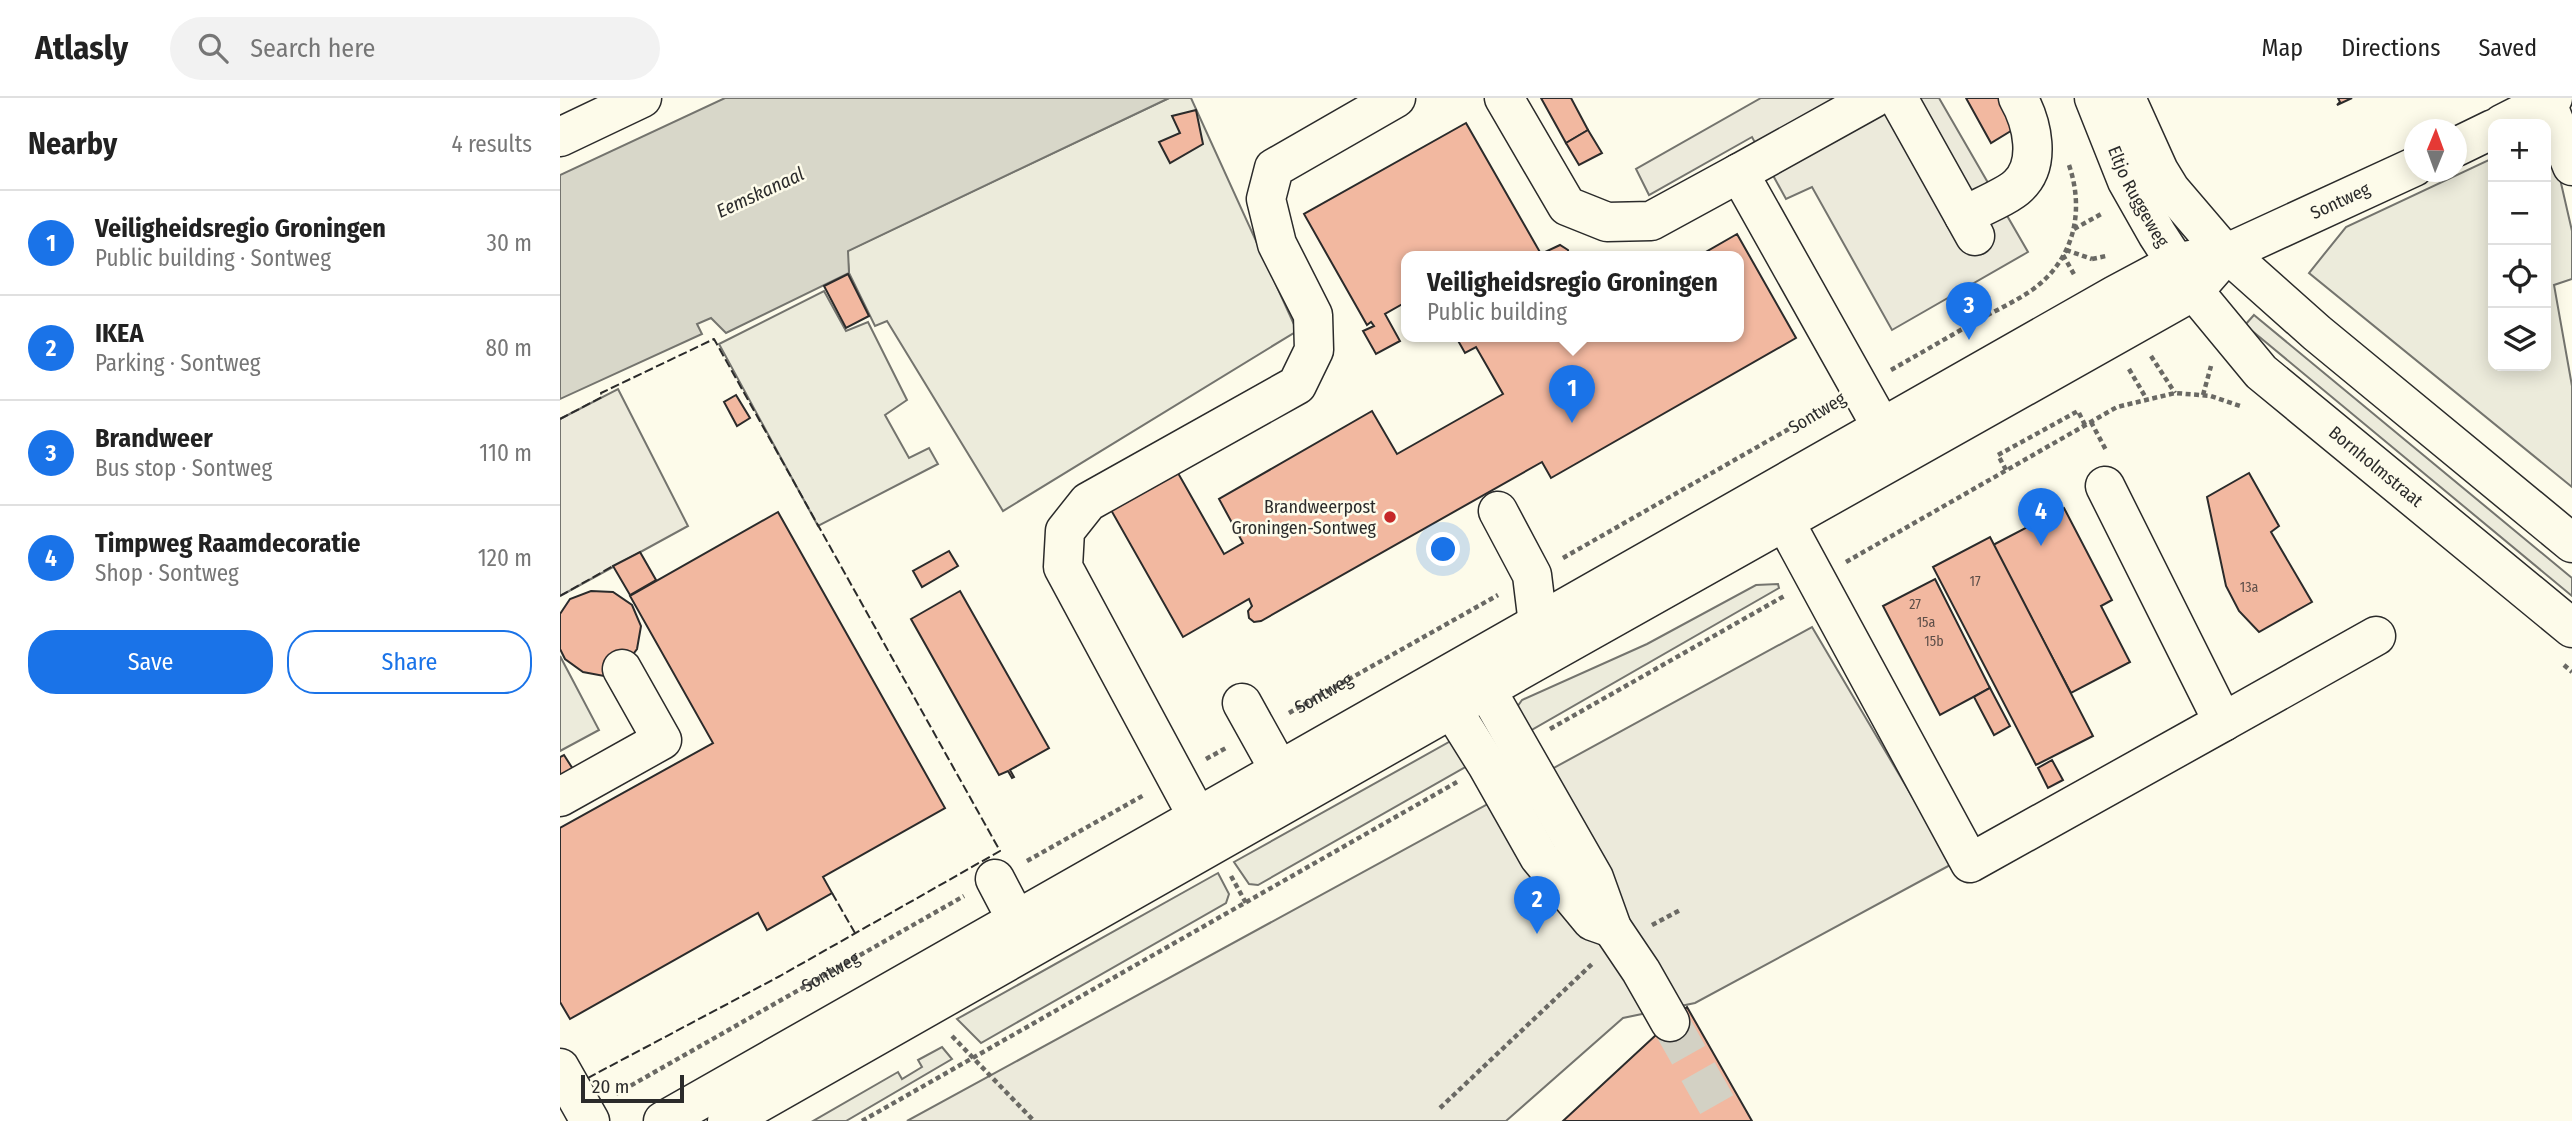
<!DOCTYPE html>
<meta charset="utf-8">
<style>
body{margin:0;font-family:"Fira Sans Condensed",sans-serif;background:#f2f2f2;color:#222}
.controls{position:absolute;right:21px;top:21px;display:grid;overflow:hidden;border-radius:14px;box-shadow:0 4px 18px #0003}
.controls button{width:63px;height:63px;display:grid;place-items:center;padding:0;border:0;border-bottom:2px solid #e0e0e0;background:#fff;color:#222;font:35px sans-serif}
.compass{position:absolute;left:1844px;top:21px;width:63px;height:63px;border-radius:50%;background:#fff;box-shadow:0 4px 18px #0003;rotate:1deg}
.scale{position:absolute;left:21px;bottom:18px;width:103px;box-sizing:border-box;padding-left:7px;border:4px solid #2b2b2b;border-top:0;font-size:19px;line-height:24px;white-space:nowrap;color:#2b2b2b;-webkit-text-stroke:5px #fdfbea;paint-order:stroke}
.you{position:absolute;left:884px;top:452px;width:24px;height:24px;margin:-18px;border:5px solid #fff;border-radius:50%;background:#1a73e8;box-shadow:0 0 0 10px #1a73e833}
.badge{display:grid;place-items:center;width:46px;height:46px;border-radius:50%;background:#1a73e8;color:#fff;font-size:23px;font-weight:700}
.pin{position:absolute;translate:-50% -58px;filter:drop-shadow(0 2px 4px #0008)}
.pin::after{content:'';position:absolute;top:37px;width:24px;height:21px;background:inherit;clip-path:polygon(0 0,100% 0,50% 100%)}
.popup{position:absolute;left:841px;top:153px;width:343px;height:91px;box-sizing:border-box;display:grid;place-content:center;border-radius:14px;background:#fff;filter:drop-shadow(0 2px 5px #0005);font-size:23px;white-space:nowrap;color:#767676}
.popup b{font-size:26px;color:#222}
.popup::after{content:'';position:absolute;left:50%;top:100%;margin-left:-14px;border:14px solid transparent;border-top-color:#fff}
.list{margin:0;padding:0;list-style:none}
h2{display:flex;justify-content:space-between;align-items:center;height:91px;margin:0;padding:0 28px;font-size:30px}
h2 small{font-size:23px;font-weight:400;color:#767676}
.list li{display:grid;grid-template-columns:46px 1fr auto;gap:21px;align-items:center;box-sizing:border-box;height:105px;padding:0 28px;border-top:2px solid #e0e0e0}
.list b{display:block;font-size:26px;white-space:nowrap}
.list p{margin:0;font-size:23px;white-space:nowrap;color:#767676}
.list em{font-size:23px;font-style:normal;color:#767676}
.actions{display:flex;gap:14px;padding:21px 28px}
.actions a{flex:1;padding:16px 0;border:2px solid #1a73e8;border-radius:28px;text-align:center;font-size:24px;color:#1a73e8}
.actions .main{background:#1a73e8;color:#fff}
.icon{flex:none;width:38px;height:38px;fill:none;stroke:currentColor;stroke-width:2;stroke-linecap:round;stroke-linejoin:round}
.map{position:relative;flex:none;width:2012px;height:1023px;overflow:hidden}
header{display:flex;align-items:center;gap:42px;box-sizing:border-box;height:98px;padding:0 35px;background:#fff;border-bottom:2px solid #e0e0e0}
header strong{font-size:33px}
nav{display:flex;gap:38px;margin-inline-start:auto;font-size:24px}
.search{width:490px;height:63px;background:#f2f2f2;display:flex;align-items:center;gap:18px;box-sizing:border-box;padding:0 24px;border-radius:38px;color:#767676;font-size:26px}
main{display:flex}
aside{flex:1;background:#fff}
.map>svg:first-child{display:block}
.green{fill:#ecebdb;stroke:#74746e;stroke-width:2}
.parking{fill:#eceadb;stroke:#74746e;stroke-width:2}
.water{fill:#d8d7c9;stroke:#74746e;stroke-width:2}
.building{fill:#f2b8a0;stroke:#2b2b2b;stroke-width:2}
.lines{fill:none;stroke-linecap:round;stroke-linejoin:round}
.minor-tunnel{stroke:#d3d1c4;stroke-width:38;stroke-dasharray:38 19;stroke-linecap:butt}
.minor-casing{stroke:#2b2b2b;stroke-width:41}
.path{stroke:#6a6964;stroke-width:4.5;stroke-dasharray:5 3.5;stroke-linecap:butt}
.minor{stroke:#fdfbea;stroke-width:38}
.fence{stroke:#2b2b2b;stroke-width:2;stroke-dasharray:9 3.5;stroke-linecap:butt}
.poi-dot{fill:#c62828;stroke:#fdfbea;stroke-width:2.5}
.labels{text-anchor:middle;stroke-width:5;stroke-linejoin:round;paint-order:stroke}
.number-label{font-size:14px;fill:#5d4e48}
.street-label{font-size:18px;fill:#2b2b2b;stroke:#fdfbea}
.poi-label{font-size:18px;fill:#2b2b2b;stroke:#fdfbea;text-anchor:end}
.water-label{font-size:19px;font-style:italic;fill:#2b2b2b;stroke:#fdfbea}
</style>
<header>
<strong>Atlasly</strong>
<div class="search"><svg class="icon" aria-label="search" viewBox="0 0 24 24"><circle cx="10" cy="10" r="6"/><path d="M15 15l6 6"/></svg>Search here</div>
<nav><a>Map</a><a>Directions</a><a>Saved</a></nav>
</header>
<main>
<aside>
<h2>Nearby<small>4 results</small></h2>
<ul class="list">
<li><span class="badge">1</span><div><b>Veiligheidsregio Groningen</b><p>Public building · Sontweg</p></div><em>30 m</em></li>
<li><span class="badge">2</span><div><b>IKEA</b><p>Parking · Sontweg</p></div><em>80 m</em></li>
<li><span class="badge">3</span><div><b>Brandweer</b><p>Bus stop · Sontweg</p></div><em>110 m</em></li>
<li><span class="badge">4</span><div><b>Timpweg Raamdecoratie</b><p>Shop · Sontweg</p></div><em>120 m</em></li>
</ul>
<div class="actions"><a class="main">Save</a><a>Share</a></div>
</aside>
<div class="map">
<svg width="2012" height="1023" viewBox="0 0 2012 1023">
<rect width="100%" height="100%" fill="#fdfbea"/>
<g class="green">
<polygon points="609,0 631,0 737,233 443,413 327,223 315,228 289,175 287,153"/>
<polygon points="1986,58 1995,59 2012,133 2012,181 1994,187 2012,288 2012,389 1749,175 1786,129 1933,60 1933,268 1986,268"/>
<polygon points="264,193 286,233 308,224 347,302 325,317 349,360 369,350 378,366 258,428 159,246"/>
<polygon points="1694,217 2012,480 2012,498 1685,227"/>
<polygon points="1218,486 1219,490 963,637 955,612 962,602 1087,546 1196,487"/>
<polygon points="0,558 39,632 0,653"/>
<polygon points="889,644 898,644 916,663 698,787 689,786 674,764"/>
<polygon points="658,775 669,796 666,805 421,945 397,921"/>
<polygon points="382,949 392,961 286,1023 253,1023 338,974 342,981 362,969 358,962"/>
</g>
<g class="parking">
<polygon points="1201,0 1379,0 1468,154 1332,232 1252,89 1226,101 1192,39 1089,97 1076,71"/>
<polygon points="58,291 128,428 0,498 0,321"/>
<polygon points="1252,529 1392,766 1135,905 1063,920 946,1023 347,1023"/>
</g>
<polygon class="water" points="165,0 609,0 288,153 289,175 166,235 151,220 137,226 142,236 0,301 0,77"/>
<g class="building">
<polygon points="981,0 1011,0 1028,32 1006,45"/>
<polygon points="1406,0 1443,0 1459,28 1431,45"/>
<polygon points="1778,0 1792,0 1777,7 1780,4"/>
<polygon points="636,12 643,46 610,65 599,44 620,35 612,18"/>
<polygon points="906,25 981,156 1000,147 1008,152 1009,159 846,159 846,204 825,216 840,243 816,256 803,233 814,228 811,224 807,227 744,116"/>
<polygon points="1028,32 1042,55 1019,67 1006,45"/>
<polygon points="1177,136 1236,240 991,380 982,364 701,523 694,524 689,520 688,513 692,508 689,501 623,539 551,412 618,375 664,456 683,445 659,401 812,313 837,356 943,296 916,249 905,255 896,239 1178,239 1178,159 1137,159"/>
<polygon points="288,176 309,218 286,230 264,188"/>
<polygon points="176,297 190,320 177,328 164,304"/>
<polygon points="1689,375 1719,428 1711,434 1752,504 1699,534 1679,513 1666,488 1647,399"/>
<polygon points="1504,410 1552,502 1541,508 1570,564 1511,595 1433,447"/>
<polygon points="218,414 385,710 263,779 272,795 207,832 198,815 10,921 0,904 0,730 153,645 70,498"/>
<polygon points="1430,439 1533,638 1476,667 1373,469"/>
<polygon points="389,453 398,468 362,489 353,473"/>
<polygon points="80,454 96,482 70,497 53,468"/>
<polygon points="1375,481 1430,590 1380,617 1323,508"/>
<polygon points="31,493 53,494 72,507 81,528 77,551 64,568 44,578 23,574 5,561 0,551 0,516 10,501"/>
<polygon points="400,493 489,650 450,672 454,679 452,680 448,673 439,677 351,521"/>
<polygon points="1430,590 1450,628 1434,637 1414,599"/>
<polygon points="4,657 18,679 0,690 0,659"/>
<polygon points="1492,662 1503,682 1488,690 1478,670"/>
<polygon points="1127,909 1192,1023 1003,1023 1110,924"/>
</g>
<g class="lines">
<polyline class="minor-tunnel" points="1110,924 1166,1023"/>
<defs>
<g id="minor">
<polyline points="944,0 1007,108 1047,124 1091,123 1179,75 1335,353"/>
<polyline points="1338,0 1415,138"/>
<path id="s3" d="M1534 0 1567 83 1597 136 1634 193 1701 274 2012 530"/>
<polyline points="1566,0 1599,73 1610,91 1657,146 1757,235 2012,445"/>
<polyline points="1987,5 2012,68"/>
<polyline points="1942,26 1993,0"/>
<polyline points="0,39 82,0"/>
<polyline points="1896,49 1933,31"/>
<polyline points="1179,75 1314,0"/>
<path d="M1404 118C1418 110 1448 98 1458 88 1482 66 1472 24 1458 0"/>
<polyline points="1212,400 1410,765 1663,624 1545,388"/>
<polyline points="938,413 972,477 978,526"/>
<polyline points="904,580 926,591 1034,780 1052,830 1081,873 1110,924"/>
<polyline points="892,587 892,611 927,667 979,759 1032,823 1052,830"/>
<polyline points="682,605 732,695"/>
<polyline points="1663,624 1816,538"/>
<polyline points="0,699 102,642 62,571"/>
<polyline points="650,742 503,469 505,433 528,404 737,287 754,252 753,217 717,146 706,101 714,70 836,0"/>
<polyline points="435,781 468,844"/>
<polyline points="0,970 30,1023"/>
<path id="s4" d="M103 1023 1555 197 1615 165 1667 155 1854 69"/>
<polyline points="167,1023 971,566 1634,193 1667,155"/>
</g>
</defs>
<use href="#minor" class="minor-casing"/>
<g class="path">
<polyline points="1514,131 1543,115"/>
<polyline points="1506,152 1532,161"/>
<polyline points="1503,157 1515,178"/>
<polyline points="1532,161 1546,158"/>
<polyline points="1591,258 1615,295"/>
<polyline points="1569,271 1586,300"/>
<path d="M1331 272C1361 255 1390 238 1420 221 1437 212 1456 203 1472 192 1514 162 1525 114 1509 67"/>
<polyline points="1643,297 1651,268"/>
<polyline points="1531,324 1547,354"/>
<polyline points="1446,372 1438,357 1518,313 1525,327"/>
<polyline points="1003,460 1269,308"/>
<polyline points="1286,464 1557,309 1615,295 1651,298 1680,308"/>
<polyline points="2004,567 2012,574"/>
<path id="s1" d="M729 615 938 497"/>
<polyline points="990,631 1226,497"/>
<polyline points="646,661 666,650"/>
<polyline points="467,763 584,697"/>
<polyline points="671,778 686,805"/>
<polyline points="1092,827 1122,811"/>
<polyline points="392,938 474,1023"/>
<path id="s2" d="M56 996 404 798"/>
<polyline points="880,1010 1032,866"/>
<polyline points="302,1023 897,684"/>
</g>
<use href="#minor" class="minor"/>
<g class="fence">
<polyline points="0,321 42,299 41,295 154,241 440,753 220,878 24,982"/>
<polyline points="0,498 53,468"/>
<polyline points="272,795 295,835"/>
</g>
</g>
<circle class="poi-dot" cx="830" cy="419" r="7"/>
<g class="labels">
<g class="number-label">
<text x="1415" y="488">17</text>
<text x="1689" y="494">13a</text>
<text x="1355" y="511">27</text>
<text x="1366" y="529">15a</text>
<text x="1374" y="548">15b</text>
</g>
<g class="street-label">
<text dy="6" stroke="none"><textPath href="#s3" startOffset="108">Eltjo Ruggeweg</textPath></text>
<text dy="6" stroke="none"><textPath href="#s4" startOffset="1916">Sontweg</textPath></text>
<text transform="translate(1257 315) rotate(-31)" y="6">Sontweg</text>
<text dy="6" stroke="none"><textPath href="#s3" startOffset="472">Bornholmstraat</textPath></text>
<text dy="6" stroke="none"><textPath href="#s1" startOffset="40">Sontweg</textPath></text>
<text dy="6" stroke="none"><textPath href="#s2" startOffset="247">Sontweg</textPath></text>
</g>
<g class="poi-label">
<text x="816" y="415">Brandweerpost<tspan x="816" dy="21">Groningen-Sontweg</tspan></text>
</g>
<g class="water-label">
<text transform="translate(200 94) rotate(-25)" y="7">Eemskanaal</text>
</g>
</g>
</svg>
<div class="controls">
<button>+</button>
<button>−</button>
<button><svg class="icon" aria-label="locate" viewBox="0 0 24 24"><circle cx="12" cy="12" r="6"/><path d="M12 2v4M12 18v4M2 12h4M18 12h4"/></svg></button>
<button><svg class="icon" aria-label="layers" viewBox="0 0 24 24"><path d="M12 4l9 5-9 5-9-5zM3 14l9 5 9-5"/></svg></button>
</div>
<svg class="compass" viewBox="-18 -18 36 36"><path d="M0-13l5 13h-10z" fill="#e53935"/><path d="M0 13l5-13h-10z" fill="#767676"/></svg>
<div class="scale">20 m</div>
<div class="you"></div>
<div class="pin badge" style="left:1012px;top:325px">1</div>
<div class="popup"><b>Veiligheidsregio Groningen</b>Public building</div>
<div class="pin badge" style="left:977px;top:836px">2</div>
<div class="pin badge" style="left:1409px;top:242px">3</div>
<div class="pin badge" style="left:1481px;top:448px">4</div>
</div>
</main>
